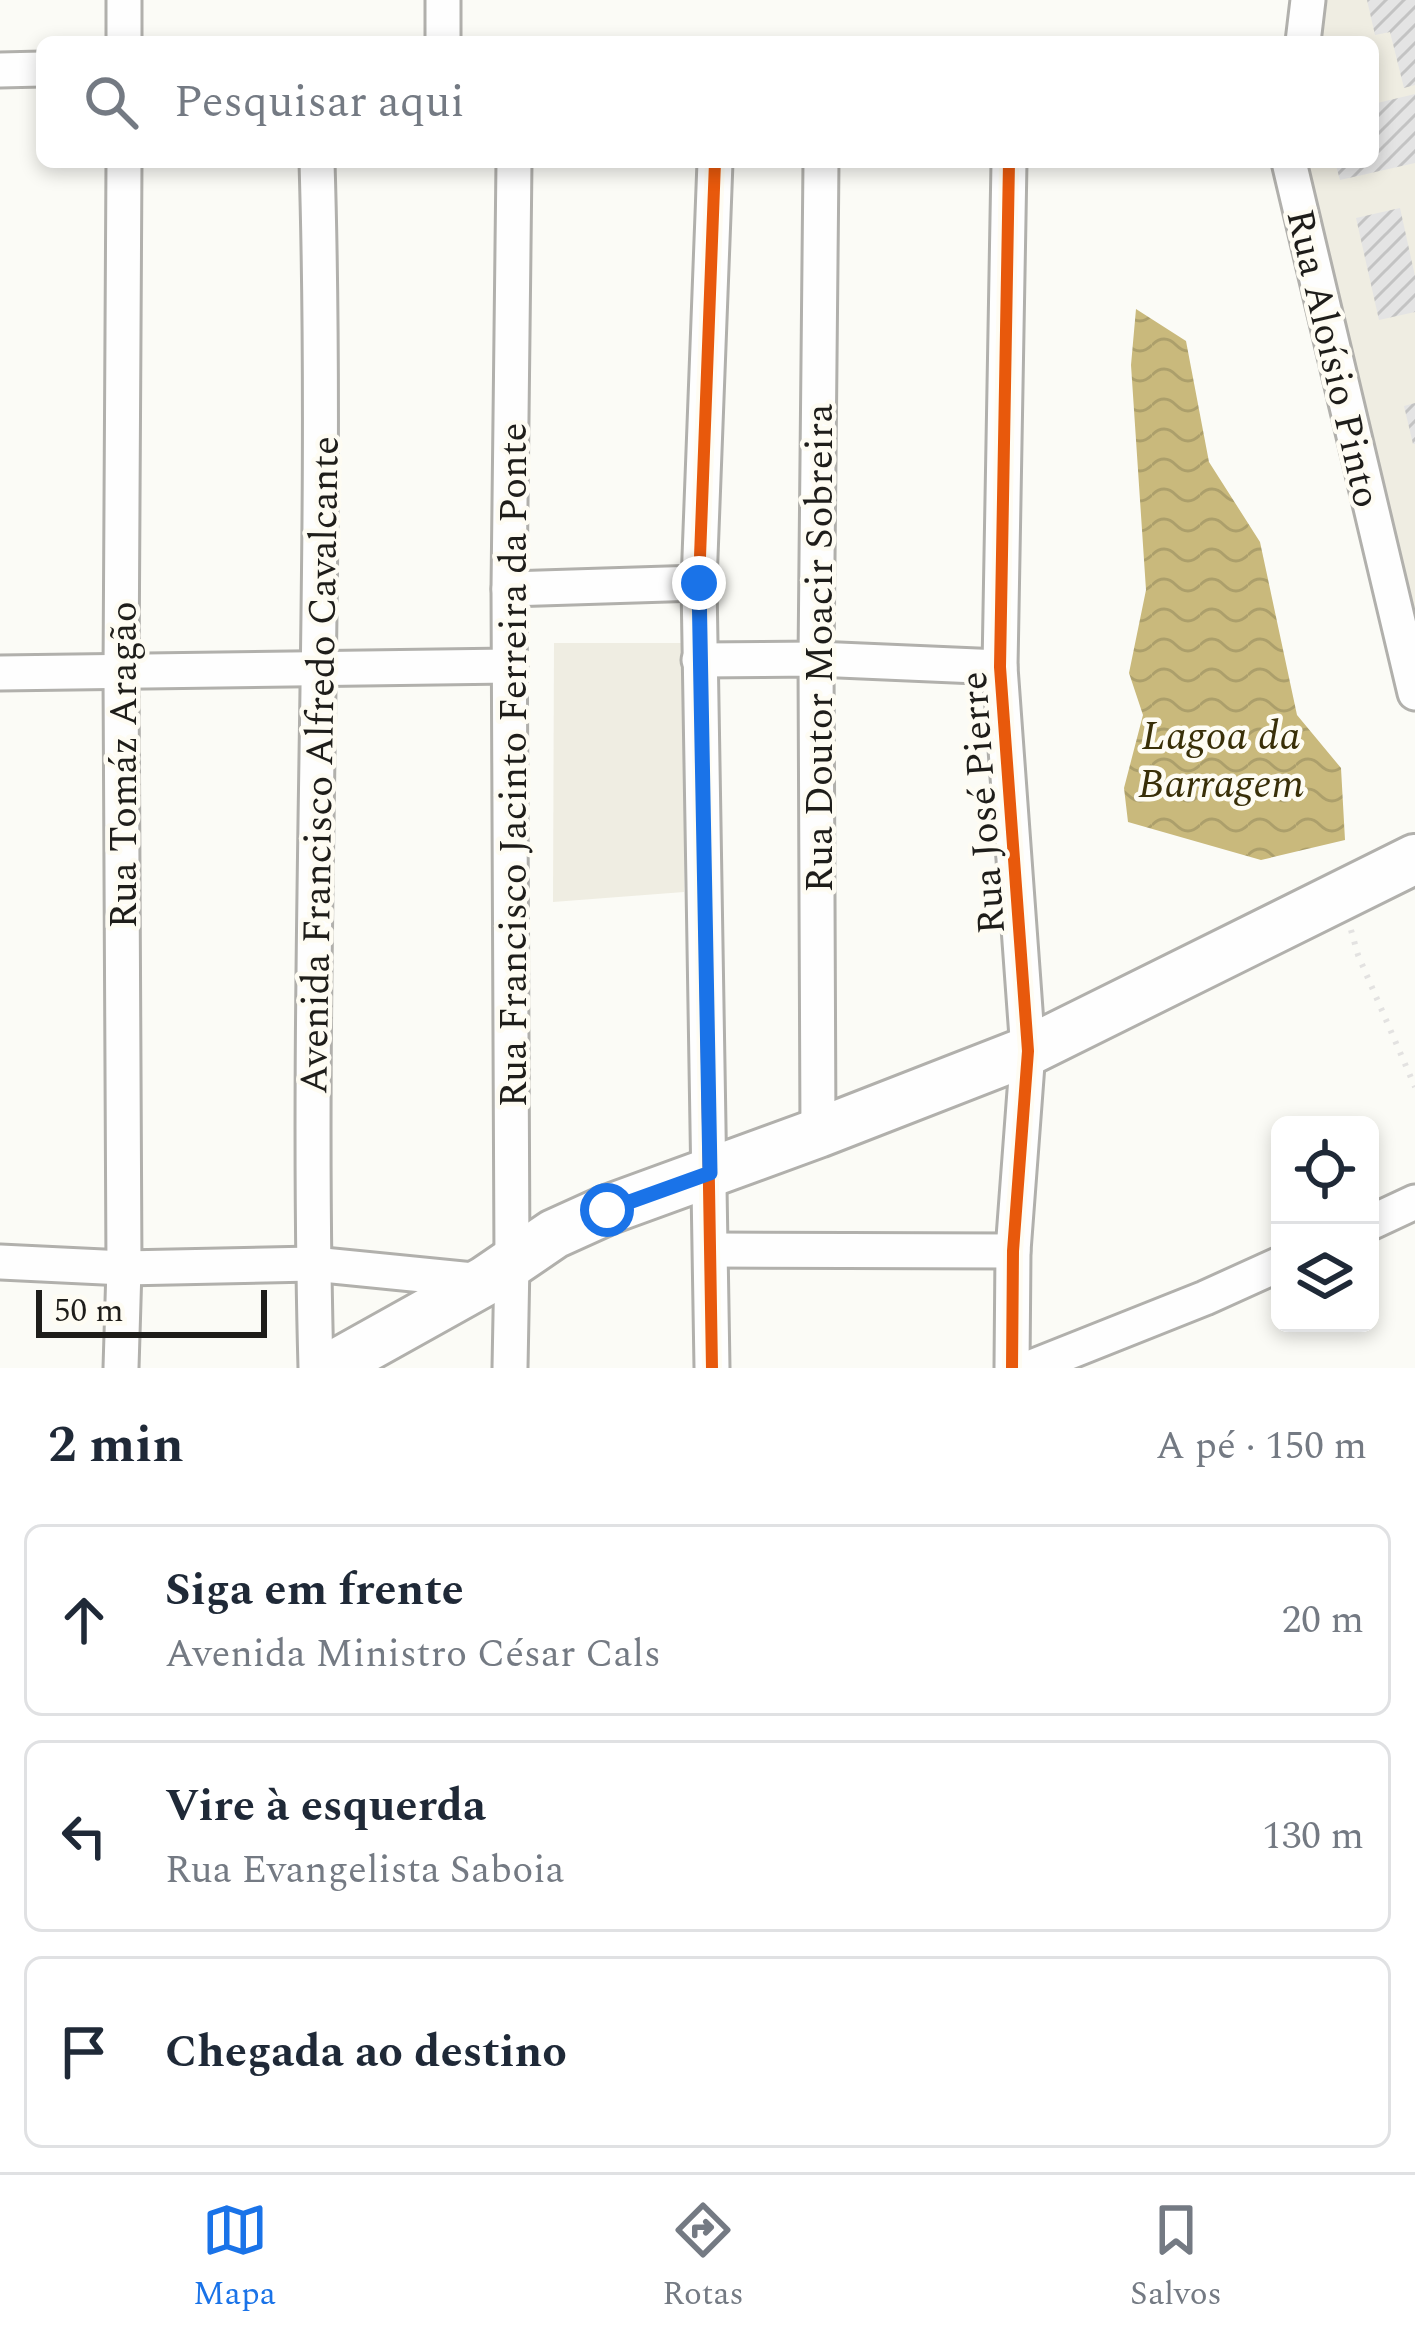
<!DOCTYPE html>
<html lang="pt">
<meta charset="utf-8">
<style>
body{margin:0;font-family:Spectral,serif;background:#f2f2f3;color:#1f2937}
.controls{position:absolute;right:36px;bottom:36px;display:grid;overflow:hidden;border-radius:18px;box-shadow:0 6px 18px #0003}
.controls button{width:108px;height:108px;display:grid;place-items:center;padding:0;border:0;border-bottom:3px solid #e0e1e3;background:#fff;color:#1f2937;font:60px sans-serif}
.scale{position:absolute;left:36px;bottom:30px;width:231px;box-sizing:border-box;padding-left:12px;border:6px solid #1e1d1a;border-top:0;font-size:33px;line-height:42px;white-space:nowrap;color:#1e1d1a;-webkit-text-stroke:9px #fefcf3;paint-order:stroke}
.stop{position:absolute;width:36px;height:36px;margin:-27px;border:9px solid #1a73e8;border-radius:50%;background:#fff}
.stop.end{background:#1a73e8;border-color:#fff;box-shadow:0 3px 12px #0008}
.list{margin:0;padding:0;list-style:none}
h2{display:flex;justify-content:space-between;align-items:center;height:156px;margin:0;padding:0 48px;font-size:51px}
h2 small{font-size:39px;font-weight:400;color:#747a83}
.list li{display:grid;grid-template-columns:78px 1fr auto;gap:36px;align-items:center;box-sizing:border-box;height:192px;margin:0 24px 24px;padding:0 24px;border:3px solid #e0e1e3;border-radius:18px}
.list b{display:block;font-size:45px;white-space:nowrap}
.list p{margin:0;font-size:39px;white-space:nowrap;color:#747a83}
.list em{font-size:39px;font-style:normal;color:#747a83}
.icon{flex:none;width:66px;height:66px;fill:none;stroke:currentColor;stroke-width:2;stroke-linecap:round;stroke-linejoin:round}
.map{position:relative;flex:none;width:1415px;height:1368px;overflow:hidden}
.search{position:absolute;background:#fff;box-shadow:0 6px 18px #0003;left:36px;right:36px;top:36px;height:132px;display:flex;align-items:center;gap:30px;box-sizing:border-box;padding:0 42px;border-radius:18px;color:#747a83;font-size:45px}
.sheet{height:804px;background:#fff}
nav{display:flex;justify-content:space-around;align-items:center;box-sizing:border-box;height:168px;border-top:3px solid #e0e1e3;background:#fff;font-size:33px;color:#747a83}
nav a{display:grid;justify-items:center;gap:6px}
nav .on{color:#1a73e8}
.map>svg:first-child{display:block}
.built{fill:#efede2}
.water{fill:url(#water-waves)}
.building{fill:url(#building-hatch)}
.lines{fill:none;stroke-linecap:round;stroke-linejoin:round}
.minor-casing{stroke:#b1b0ac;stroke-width:39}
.secondary-casing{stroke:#b1b0ac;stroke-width:54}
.path{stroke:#e3e2e1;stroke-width:6;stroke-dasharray:3 9;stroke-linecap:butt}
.minor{stroke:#fefefe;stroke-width:33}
.secondary{stroke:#fefefe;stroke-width:48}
.cycleway-casing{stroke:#fefcf3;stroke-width:20}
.cycleway{stroke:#e8590c;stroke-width:12}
.route{stroke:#1a73e8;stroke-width:15}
.labels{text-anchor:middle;stroke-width:9;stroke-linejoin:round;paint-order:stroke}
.street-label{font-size:39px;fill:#1e1d1a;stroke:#fefcf3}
.water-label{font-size:42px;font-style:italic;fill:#392f08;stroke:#fefcf3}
</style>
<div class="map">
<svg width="1415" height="1368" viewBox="0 0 1415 1368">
<defs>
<pattern id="water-waves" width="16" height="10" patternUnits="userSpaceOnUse" patternTransform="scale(3)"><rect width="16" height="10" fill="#c9b97c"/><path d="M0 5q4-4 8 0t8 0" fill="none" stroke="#ac9f6b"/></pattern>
<pattern id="building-hatch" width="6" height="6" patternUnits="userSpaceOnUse" patternTransform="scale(3)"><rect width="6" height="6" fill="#e4e4e4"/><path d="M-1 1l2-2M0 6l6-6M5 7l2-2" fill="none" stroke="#c3c3c3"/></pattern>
</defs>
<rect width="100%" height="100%" fill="#fbfbf6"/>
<g class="built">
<polygon points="1315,0 1415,0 1415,649 1304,162 1373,162 1373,42 1310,42"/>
<polygon points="554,643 686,643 684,892 553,902"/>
</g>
<polygon class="water" points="1136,309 1186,341 1209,462 1260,542 1297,715 1341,768 1345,840 1261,860 1128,822 1124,788 1143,715 1129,673 1146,590 1131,365"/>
<g class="building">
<polygon points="1367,0 1415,0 1415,85 1404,88 1390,32 1375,35"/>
<polygon points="1415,94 1415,163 1340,180 1335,162 1373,162 1373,104"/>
<polygon points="1400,208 1415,276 1415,312 1379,320 1356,218"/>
<polygon points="1415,403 1415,444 1413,444 1404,406"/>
</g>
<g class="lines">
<defs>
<g id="minor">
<polyline points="124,0 124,42"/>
<polyline points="443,42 443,0"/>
<polyline points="1303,42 1308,0"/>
<polyline points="0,70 42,69"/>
<polyline points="1009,162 1000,667 1028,1051 1013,1251 1012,1368"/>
<polyline points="1289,162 1415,693"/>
<polyline points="509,589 699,583"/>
<polyline points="699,660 816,659 1000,667"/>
<polyline points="0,673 510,666"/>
<polyline points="818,1133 816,659 821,162"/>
<polyline points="1370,1223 1415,1202"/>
<polyline points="713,1250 1013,1251"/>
<polyline points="0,1262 124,1268 313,1264 483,1281"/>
<polyline points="121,1368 124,1268 121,673 124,162"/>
<path d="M316 1368C305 966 329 564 317 162"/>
<polyline points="510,1368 512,1262 509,589 514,162"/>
<polyline points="712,1368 699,583 715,162"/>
<polyline points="1029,1368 1205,1298 1280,1264"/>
</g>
<polyline id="secondary" points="329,1368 485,1281 554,1234 607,1210 818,1133 1028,1051 1415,859"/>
</defs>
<use href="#minor" class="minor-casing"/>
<use href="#secondary" class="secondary-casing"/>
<polyline class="path" points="1351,930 1358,955 1415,1087"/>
<use href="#minor" class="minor"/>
<use href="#secondary" class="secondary"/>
<defs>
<g id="cycleway">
<polyline points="1009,162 1000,667 1028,1051 1013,1251 1012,1368"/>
<polyline points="712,1368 699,583 715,162"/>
</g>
</defs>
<use href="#cycleway" class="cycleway-casing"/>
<use href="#cycleway" class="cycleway"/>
</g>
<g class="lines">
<polyline class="route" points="607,1210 710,1173 699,583"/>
</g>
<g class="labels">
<g class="street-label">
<text transform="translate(1335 358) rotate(77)" y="14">Rua Aloísio Pinto</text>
<text transform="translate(818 648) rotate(-90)" y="14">Rua Doutor Moacir Sobreira</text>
<text transform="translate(122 765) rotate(-90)" y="14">Rua Tomáz Aragão</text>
<text transform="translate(318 765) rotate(-89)" y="14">Avenida Francisco Alfredo Cavalcante</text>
<text transform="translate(512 765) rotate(-90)" y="14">Rua Francisco Jacinto Ferreira da Ponte</text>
<text transform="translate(981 803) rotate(-94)" y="14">Rua José Pierre</text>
</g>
<g class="water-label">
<text x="1221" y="749">Lagoa da<tspan x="1221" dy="48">Barragem</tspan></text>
</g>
</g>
</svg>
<div class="controls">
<button><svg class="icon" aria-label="locate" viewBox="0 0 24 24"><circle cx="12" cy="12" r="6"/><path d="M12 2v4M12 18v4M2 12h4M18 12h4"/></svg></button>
<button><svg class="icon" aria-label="layers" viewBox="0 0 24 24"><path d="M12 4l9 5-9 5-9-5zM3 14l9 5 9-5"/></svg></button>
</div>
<div class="scale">50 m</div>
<div class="stop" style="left:607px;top:1210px"></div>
<div class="stop end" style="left:699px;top:583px"></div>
<div class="search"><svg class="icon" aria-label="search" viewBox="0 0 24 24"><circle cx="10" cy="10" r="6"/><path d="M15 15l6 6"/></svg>Pesquisar aqui</div>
</div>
<section class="sheet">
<h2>2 min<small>A pé · 150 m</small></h2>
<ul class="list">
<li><svg class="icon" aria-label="ahead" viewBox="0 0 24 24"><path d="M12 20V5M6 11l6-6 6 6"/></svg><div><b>Siga em frente</b><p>Avenida Ministro César Cals</p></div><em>20 m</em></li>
<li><svg class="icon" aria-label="left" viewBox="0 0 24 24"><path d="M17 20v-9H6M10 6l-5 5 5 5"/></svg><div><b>Vire à esquerda</b><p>Rua Evangelista Saboia</p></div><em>130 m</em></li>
<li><svg class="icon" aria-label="arrive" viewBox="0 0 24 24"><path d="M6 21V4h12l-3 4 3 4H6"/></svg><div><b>Chegada ao destino</b></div></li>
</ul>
</section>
<nav>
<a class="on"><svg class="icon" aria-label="map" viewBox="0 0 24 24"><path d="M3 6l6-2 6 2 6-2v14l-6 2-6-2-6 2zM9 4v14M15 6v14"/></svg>Mapa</a>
<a><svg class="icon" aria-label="directions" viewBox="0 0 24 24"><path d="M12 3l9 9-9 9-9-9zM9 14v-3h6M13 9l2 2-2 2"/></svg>Rotas</a>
<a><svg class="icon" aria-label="saved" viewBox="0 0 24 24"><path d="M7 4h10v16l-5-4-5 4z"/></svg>Salvos</a>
</nav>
